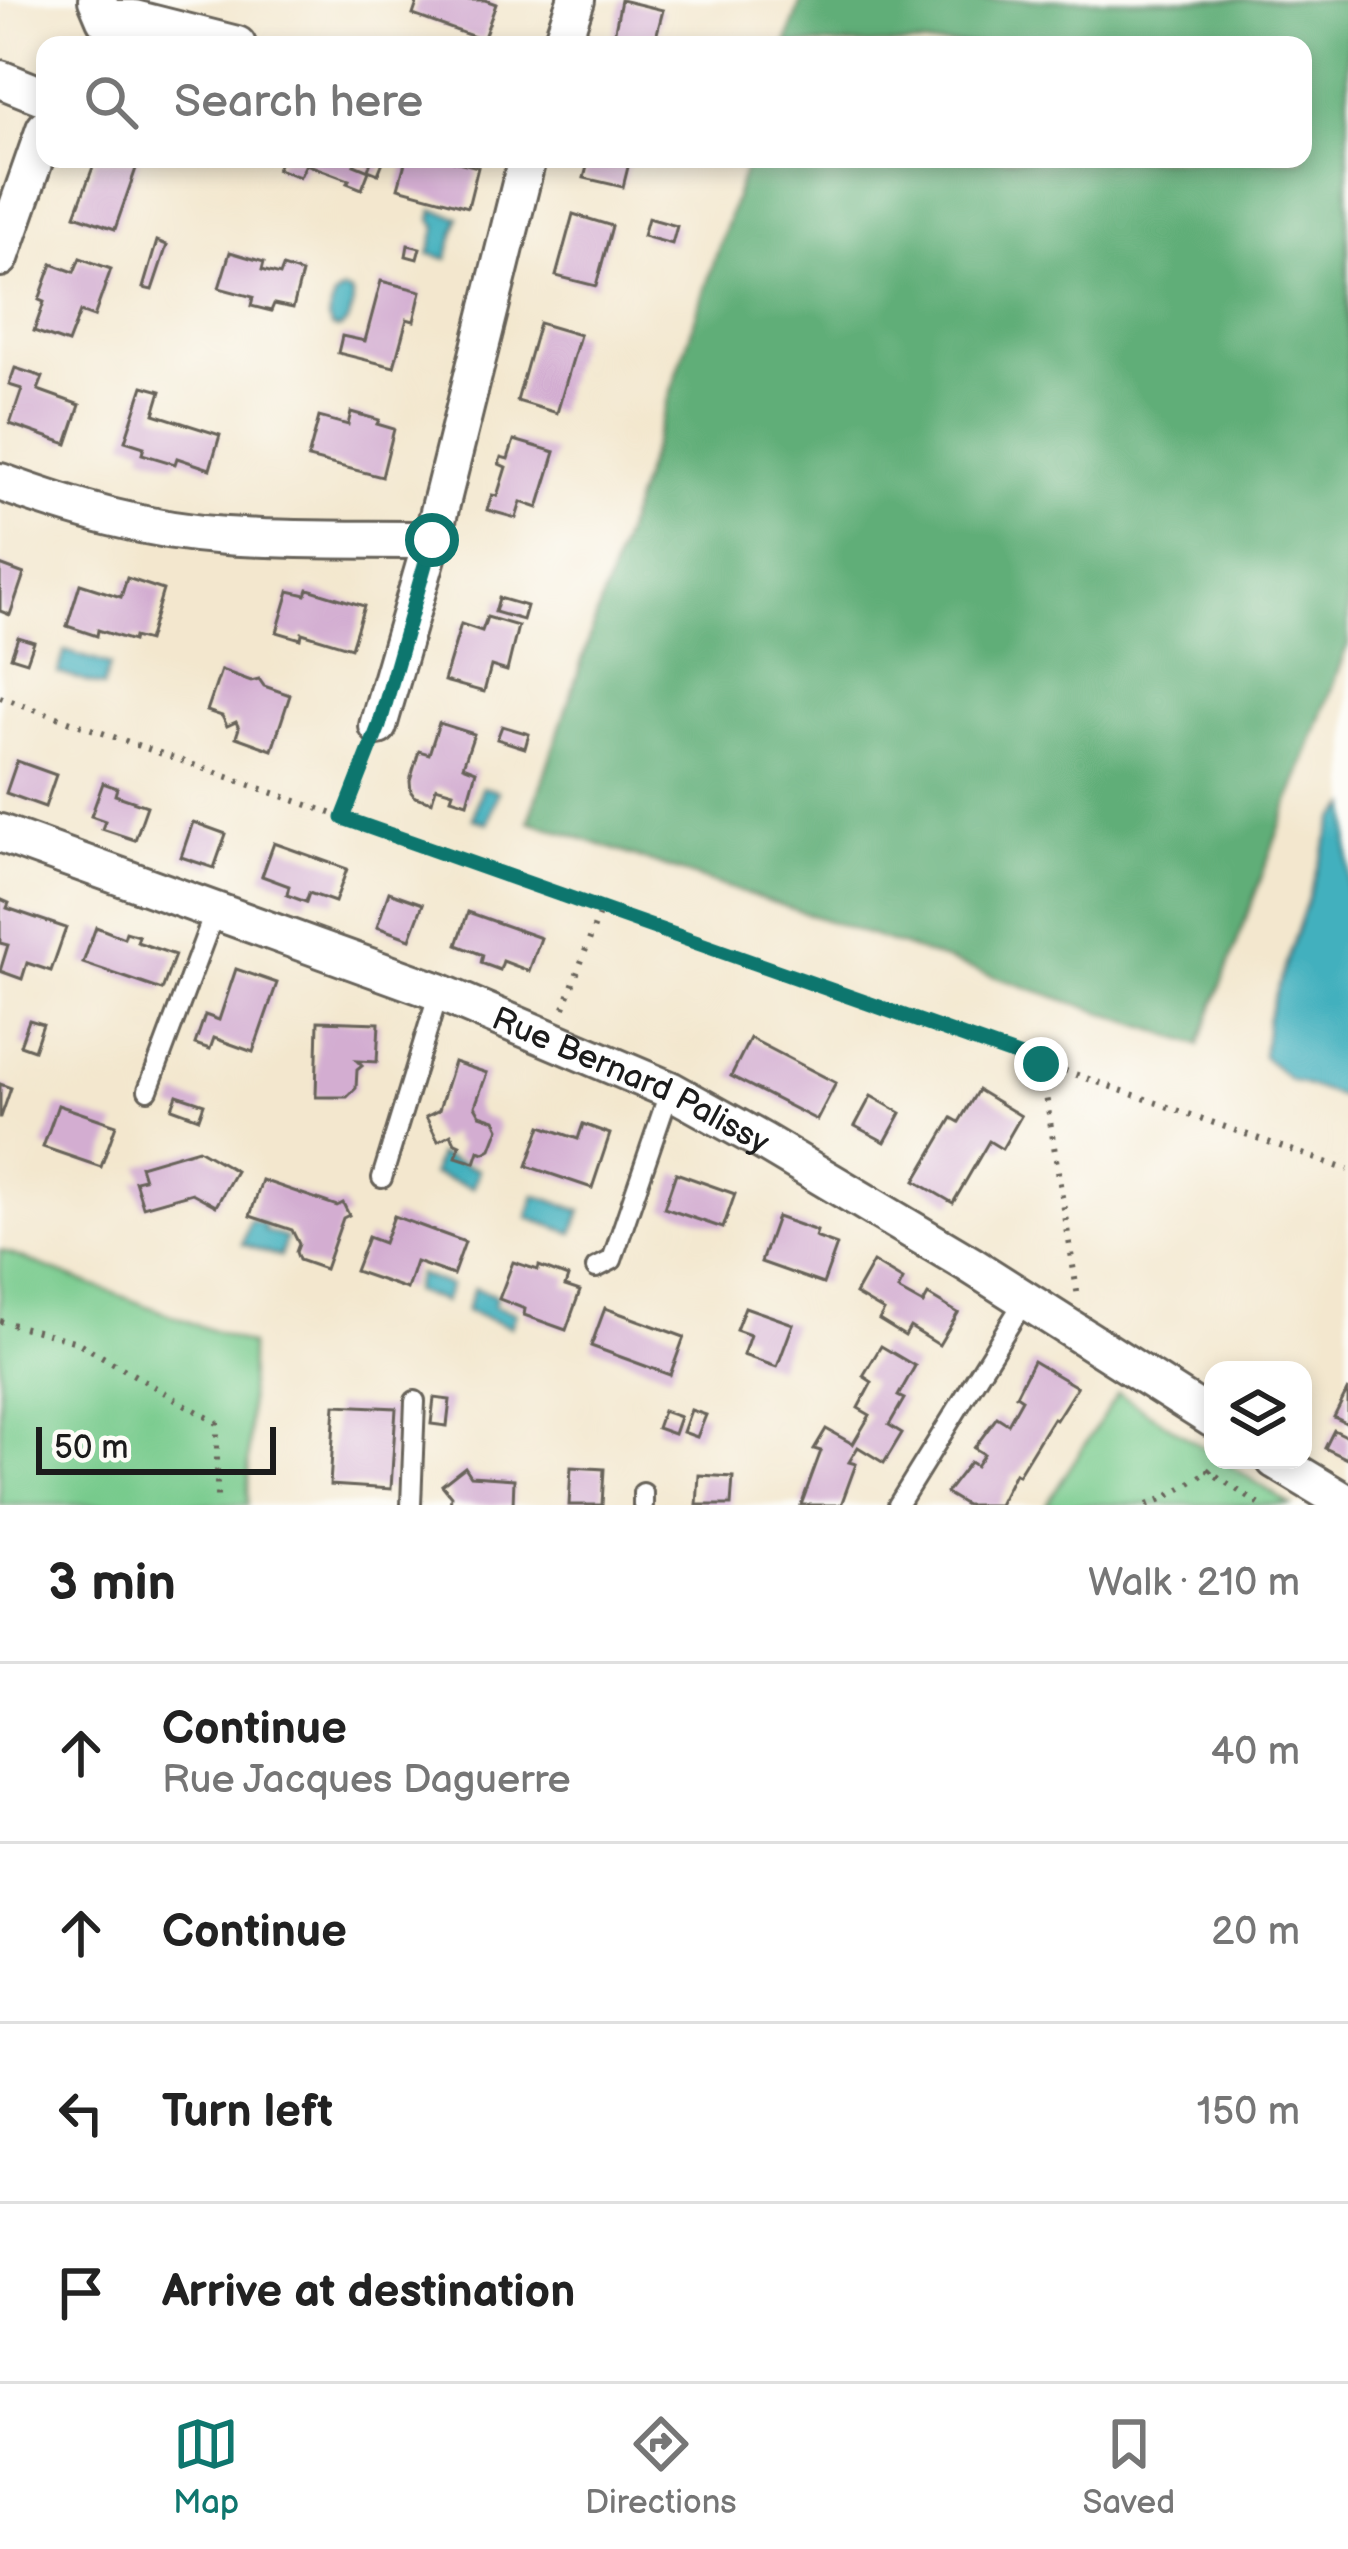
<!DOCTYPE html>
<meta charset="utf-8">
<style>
body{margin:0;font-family:"Balsamiq Sans",sans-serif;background:#f2f2f2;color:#222}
.controls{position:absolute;right:36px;bottom:36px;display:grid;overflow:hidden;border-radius:24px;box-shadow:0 6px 18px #0003}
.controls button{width:108px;height:108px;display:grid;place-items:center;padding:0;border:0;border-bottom:3px solid #e0e0e0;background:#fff;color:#222;font:60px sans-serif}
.scale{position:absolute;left:36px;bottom:30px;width:240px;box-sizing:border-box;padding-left:12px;border:6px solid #1c1c1c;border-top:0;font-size:33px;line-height:42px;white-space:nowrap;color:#1c1c1c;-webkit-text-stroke:9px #fdfcf7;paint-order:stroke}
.stop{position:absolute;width:36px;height:36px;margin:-27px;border:9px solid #0f766e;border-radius:50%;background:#fff}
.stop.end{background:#0f766e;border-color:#fff;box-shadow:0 3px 12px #0008}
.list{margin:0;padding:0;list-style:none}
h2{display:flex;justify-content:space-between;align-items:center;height:156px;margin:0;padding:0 48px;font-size:51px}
h2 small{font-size:39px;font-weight:400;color:#767676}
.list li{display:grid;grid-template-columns:78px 1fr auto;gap:36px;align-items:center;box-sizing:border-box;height:180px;padding:0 48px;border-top:3px solid #e0e0e0}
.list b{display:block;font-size:45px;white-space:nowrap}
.list p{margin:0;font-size:39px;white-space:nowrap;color:#767676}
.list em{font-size:39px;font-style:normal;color:#767676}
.icon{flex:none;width:66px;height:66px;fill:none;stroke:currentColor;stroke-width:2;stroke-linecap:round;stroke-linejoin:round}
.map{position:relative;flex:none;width:1348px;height:1505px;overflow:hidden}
.search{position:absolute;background:#fff;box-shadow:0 6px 18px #0003;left:36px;right:36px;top:36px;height:132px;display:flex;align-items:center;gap:30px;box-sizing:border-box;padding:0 42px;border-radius:24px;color:#767676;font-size:45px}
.sheet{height:876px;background:#fff}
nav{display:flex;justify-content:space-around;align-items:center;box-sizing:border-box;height:168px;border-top:3px solid #e0e0e0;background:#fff;font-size:33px;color:#767676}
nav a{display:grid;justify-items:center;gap:6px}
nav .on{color:#0f766e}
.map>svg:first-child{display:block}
.green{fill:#77ca8c;stroke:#4a7354;stroke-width:3}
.forest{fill:#61ae78;stroke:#3e654a;stroke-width:3}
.water{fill:#42b0be;stroke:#2f666d;stroke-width:3}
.building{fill:#d3add1}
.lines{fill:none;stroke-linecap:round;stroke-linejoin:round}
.service-casing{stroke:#67635a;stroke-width:24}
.minor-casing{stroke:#67635a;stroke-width:42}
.path{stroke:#67635a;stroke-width:6;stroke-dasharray:3 9;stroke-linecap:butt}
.service{stroke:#fff;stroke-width:18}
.minor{stroke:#fff;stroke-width:36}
.route{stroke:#0f766e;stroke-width:15}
.labels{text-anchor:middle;stroke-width:9;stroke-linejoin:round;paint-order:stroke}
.street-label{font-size:33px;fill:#1c1c1c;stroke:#fdfcf7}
</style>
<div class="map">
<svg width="1348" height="1505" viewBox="0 0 1348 1505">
<rect width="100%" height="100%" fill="#fdfcf7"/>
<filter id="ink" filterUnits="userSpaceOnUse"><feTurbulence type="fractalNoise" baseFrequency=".00833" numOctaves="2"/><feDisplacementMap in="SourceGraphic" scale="24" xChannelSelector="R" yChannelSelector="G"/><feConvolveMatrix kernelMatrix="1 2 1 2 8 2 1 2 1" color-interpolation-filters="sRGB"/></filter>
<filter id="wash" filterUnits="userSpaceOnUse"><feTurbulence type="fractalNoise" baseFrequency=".004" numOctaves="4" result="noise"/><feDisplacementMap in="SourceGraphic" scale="48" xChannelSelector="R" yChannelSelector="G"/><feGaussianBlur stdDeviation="2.7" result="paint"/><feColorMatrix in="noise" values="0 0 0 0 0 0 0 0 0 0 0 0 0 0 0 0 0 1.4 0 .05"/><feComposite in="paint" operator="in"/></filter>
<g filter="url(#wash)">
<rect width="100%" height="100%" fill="#f3e7ce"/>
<g class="green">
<polygon points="0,1250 250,1345 248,1505 0,1505"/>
<polygon points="1118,1393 1213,1454 1213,1460 1222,1460 1291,1505 1046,1505"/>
</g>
<polygon class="forest" points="801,0 1348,0 1348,644 1199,1045 529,821 748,159 1303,159 1303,45 786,45"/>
<g class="water">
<polygon points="433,210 459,217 447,259 429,254 437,226 431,220"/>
<path d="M343 290 351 293C356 304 350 325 338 329L332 327 328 319 334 297Z"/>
<polygon points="65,651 110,665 103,687 58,673"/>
<polygon points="482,787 498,791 488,823 473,819"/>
<polygon points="1348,806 1348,1099 1290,1080 1263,1056 1267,1020 1334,820"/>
<polygon points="438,1155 479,1170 473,1188 432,1174"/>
<polygon points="535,1195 581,1211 573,1233 528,1218"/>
<polygon points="250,1220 265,1225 264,1231 286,1238 280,1257 242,1244"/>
<polygon points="418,1274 450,1286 444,1302 413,1291"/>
<polygon points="474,1288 496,1296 494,1306 516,1313 511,1327 466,1311"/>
</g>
<g id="blocks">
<g class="building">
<polygon points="418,0 485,0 496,4 483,40 413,15"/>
<polygon points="621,0 663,10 654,45 612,45"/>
<polygon points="96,159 139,160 115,229 75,215"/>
<polygon points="281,159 357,159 354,165 369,171 362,189 347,183 349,180 306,164 300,177 277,169"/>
<polygon points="372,159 384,159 378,174 368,170"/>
<polygon points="406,159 446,159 478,167 468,207 398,188"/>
<polygon points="589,159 630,159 623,187 584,178"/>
<polygon points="573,214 612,226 596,286 556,276"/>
<polygon points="648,218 677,226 672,244 643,236"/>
<polygon points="157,241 167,245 152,290 143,288"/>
<polygon points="408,245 420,248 417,259 406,256"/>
<polygon points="230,252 264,262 262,270 280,275 283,267 302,273 293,308 274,304 271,311 251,306 253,297 219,288"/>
<polygon points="80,258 111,269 94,317 80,312 68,343 34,331 44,302 39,300 52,264 74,272"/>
<polygon points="381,281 421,291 414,321 407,319 394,367 338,353 342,336 365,341"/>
<polygon points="539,323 580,335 557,413 517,401"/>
<polygon points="15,368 43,377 38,390 80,405 67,444 10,424 22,389 9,385"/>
<polygon points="143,386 161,391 154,414 220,435 210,469 177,458 175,464 142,454 144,447 125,441"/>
<polygon points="351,412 379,420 377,424 394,429 382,477 308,458 319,417 348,425"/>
<polygon points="514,440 555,452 538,508 521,502 516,518 487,510 492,495 497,496 506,467 499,464 501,457 508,459"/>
<polygon points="0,565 24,574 10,615 0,611"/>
<polygon points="127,578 163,590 148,641 134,637 133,641 98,630 97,636 67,626 80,584 121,597"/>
<polygon points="308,589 364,606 351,648 302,633 301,639 277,632 289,591 306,595"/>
<polygon points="499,598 527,606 523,620 495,612"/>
<polygon points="487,617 518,626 507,671 491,666 484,692 444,681 461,624 482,631"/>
<polygon points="18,637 34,642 27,662 11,657"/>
<polygon points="221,670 251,681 259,679 264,686 290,695 272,750 236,737 239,728 236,722 227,726 222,716 207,711"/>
<polygon points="439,723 474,734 463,766 476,771 467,803 451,798 453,792 436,787 432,802 415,797 411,792 410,781 419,751 429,754"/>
<polygon points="502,726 529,734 525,748 497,739"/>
<polygon points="17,761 56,775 45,807 6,793"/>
<polygon points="103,783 117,788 115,795 147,806 135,840 102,829 105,821 91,816"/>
<polygon points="193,822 226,834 214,868 181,857"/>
<polygon points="274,843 347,869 335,902 309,893 306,902 287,895 289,886 262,876"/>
<polygon points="389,892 423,904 410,939 377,927"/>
<polygon points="0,899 9,903 7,908 66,928 51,971 27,963 22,979 0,971 8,945 0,943"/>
<polygon points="468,912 541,938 529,971 503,961 500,970 481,963 483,955 457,945"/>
<polygon points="96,927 124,938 126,932 139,936 137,942 175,955 162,990 83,963"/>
<polygon points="236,969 277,983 253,1052 214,1038 210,1049 195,1044 205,1015 219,1020"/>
<polygon points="29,1020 43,1024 34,1050 20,1045"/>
<polygon points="318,1021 379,1023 377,1062 357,1061 362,1066 357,1070 356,1088 347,1097 316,1097"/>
<polygon points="750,1038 836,1083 817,1120 731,1076"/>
<polygon points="454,1062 487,1073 475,1106 480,1115 495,1120 499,1128 491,1149 484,1153 479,1151 475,1163 456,1157 460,1145 455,1143 451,1134 438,1141 426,1117 439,1110"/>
<polygon points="0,1084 11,1088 1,1117 0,1117"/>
<polygon points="978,1090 1021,1116 1002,1149 989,1141 953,1203 915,1181 952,1118 959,1122"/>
<polygon points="177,1095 204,1104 199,1118 172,1108"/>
<polygon points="871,1096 901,1113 885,1142 855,1126"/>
<polygon points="58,1105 116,1125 101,1167 43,1147"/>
<polygon points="583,1124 610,1134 592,1188 527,1166 541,1126 578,1139"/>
<polygon points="198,1149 236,1171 216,1206 192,1193 143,1207 135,1181 144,1179 140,1166"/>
<polygon points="676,1173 735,1194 723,1228 664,1208"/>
<polygon points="262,1180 337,1206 343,1203 349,1215 343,1218 325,1269 299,1260 296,1252 299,1244 292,1230 250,1216"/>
<polygon points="394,1216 465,1242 453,1275 416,1262 407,1289 355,1271 368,1237 384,1243"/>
<polygon points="777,1217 817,1231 815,1237 837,1245 823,1284 761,1262"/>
<polygon points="513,1262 538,1270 539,1266 568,1277 565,1286 580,1291 566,1330 524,1315 525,1309 499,1299"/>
<polygon points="873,1262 903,1280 898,1290 923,1304 928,1295 958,1313 939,1345 910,1327 905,1336 879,1320 884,1311 855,1294"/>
<polygon points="745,1307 793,1324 777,1367 743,1355 750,1335 736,1330"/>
<polygon points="605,1308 684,1337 670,1375 591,1346"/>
<polygon points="881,1346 915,1366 898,1396 904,1399 889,1425 902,1433 884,1463 858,1447 849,1462 856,1464 841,1505 801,1505 821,1451 814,1449 826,1429 853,1444 870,1415 858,1408 872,1382 863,1376"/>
<polygon points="1033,1361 1077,1387 1056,1420 1053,1418 1018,1475 1015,1473 999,1505 966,1505 946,1493 970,1462 976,1466 984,1454 974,1448 997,1417 1008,1424 1022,1399 1016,1395"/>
<polygon points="1348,1389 1348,1424 1334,1417"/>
<polygon points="434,1398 450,1400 447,1426 431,1424"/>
<polygon points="335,1405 396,1408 391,1489 330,1485"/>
<polygon points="691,1410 706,1415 697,1437 683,1432"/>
<polygon points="663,1411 680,1417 674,1434 657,1428"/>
<polygon points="1334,1430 1348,1437 1348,1459 1325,1448"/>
<polygon points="465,1467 471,1476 514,1479 513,1505 450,1505 451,1496 442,1485"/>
<polygon points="571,1467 604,1469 602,1505 569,1505"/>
<polygon points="699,1475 733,1477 731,1505 697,1505"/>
</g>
</g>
</g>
<g filter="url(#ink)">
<use href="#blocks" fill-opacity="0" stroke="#67635a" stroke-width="3"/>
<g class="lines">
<defs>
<g id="service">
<polyline points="148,1090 215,911"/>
<polyline points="382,1178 439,992"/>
<polyline points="596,1268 612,1260 670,1090"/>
<polyline points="411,1505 415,1401"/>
<polyline points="643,1505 643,1493"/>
<polyline points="898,1505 1026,1298"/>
</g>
<g id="minor">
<polyline points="97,0 105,19 134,19 237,45"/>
<polyline points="561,45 576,0"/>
<polyline points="0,79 45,97"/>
<polyline points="0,258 45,129"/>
<path d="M0 482C73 509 148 531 226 536 294 541 363 539 432 540L527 159"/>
<polyline points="378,726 432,540"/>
<path id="s1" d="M0 833 439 992 670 1090 762 1141 969 1264 1213 1419"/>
<polyline points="1275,1460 1348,1504"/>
</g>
</defs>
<use href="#service" class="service-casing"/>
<use href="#minor" class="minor-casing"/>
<g class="path">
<polyline points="0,697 1348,1170"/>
<polyline points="343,818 366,757"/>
<polyline points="564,1008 601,909"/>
<polyline points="1041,1064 1078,1297"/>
<polyline points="0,1321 77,1342 217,1423 217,1505"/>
<polyline points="1219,1460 1209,1471 1260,1505"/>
<polyline points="1147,1505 1167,1497 1209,1471"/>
</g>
<use href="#service" class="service"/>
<use href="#minor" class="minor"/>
</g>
</g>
<g class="lines" filter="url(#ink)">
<polyline class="route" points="432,540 379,726 343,818 1041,1064"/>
</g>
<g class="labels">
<g class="street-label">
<text dy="12" stroke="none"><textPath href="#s1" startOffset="678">Rue Bernard Palissy</textPath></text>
</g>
</g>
</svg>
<div class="controls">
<button><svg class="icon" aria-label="layers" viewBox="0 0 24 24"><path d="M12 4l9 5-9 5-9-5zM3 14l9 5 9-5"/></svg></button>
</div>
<div class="scale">50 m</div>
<div class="stop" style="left:432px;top:540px"></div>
<div class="stop end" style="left:1041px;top:1064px"></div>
<div class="search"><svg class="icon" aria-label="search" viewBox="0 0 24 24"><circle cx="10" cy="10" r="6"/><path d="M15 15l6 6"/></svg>Search here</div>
</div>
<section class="sheet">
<h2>3 min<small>Walk · 210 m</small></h2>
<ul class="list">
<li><svg class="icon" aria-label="ahead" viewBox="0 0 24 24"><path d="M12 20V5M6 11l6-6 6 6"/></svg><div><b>Continue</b><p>Rue Jacques Daguerre</p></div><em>40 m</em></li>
<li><svg class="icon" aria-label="ahead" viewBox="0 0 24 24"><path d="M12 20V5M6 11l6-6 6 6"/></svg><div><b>Continue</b></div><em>20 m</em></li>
<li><svg class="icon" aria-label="left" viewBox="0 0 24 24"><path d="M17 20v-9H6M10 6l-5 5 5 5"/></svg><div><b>Turn left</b></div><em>150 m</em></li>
<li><svg class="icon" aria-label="arrive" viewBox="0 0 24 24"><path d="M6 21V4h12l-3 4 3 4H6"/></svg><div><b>Arrive at destination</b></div></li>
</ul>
</section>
<nav>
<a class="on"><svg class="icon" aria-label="map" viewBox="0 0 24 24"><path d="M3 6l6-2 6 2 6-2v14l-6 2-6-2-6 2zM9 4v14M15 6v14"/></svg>Map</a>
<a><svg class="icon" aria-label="directions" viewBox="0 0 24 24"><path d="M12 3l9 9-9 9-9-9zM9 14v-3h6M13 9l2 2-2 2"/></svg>Directions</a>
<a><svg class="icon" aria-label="saved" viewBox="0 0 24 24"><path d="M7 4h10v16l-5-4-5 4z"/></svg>Saved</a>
</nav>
